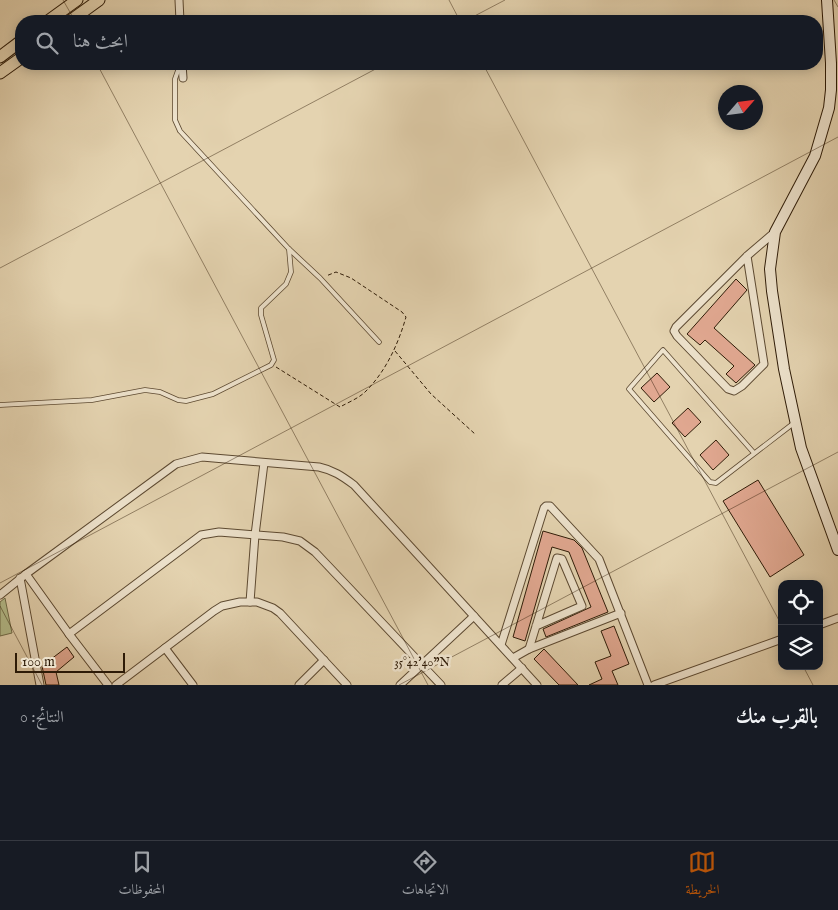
<!DOCTYPE html>
<html lang="ar">
<meta charset="utf-8">
<style>
body{margin:0;font-family:"IM FELL English",Amiri,serif;background:#242831;color:#f1f3f6;direction:rtl}
.controls{position:absolute;right:15px;bottom:15px;display:grid;overflow:hidden;border-radius:10px;box-shadow:0 2px 12px #0003}
.controls button{width:45px;height:45px;display:grid;place-items:center;padding:0;border:0;border-bottom:1px solid #363941;background:#171b24;color:#f1f3f6;font:25px sans-serif}
.compass{position:absolute;left:718px;top:85px;width:45px;height:45px;border-radius:50%;background:#171b24;box-shadow:0 2px 12px #0003;rotate:62deg}
.scale{position:absolute;left:15px;bottom:12px;width:110px;box-sizing:border-box;padding-left:5px;border:2px solid #2e1b07;border-top:0;font-size:14px;line-height:18px;white-space:nowrap;color:#2e1b07;-webkit-text-stroke:4px #ede2cc;paint-order:stroke}
.list{margin:0;padding:0;list-style:none}
h2{display:flex;justify-content:space-between;align-items:center;height:65px;margin:0;padding:0 20px;font-size:21px}
h2 small{font-size:16px;font-weight:400;color:#9ea1a6}
.icon{flex:none;width:28px;height:28px;fill:none;stroke:currentColor;stroke-width:2;stroke-linecap:round;stroke-linejoin:round}
.map{position:relative;flex:none;width:838px;height:685px;overflow:hidden;direction:ltr}
.search{position:absolute;background:#171b24;box-shadow:0 2px 12px #0003;left:15px;right:15px;top:15px;height:55px;display:flex;align-items:center;gap:12px;box-sizing:border-box;padding:0 18px;border-radius:20px;color:#9ea1a6;font-size:19px}
.sheet{height:155px;background:#171b24}
nav{display:flex;justify-content:space-around;align-items:center;box-sizing:border-box;height:70px;border-top:1px solid #363941;background:#171b24;font-size:14px;color:#9ea1a6}
nav a{display:grid;justify-items:center;gap:2px}
nav .on{color:#b45309}
.map>svg:first-child{display:block}
.green{fill:#b4bc8b;stroke:#716c49}
.building{fill:#e1a891;stroke:#2e1b07}
.lines{fill:none;stroke-linecap:round;stroke-linejoin:round}
.lane-casing{stroke:#5c4931;stroke-width:5.5}
.street-casing{stroke:#5c4931;stroke-width:9}
.secondary-casing{stroke:#2e1b07;stroke-width:12}
.primary-casing{stroke:#2e1b07;stroke-width:13}
.path{stroke:#2e1b07;stroke-width:1;stroke-dasharray:4 2.5;stroke-linecap:butt}
.lane{stroke:#ede2cc;stroke-width:4}
.street{stroke:#ede2cc;stroke-width:7}
.secondary{stroke:#ede2cc;stroke-width:10}
.primary{stroke:#e4d3b0;stroke-width:11}
.ticks{fill:none;stroke:#2e1b07;stroke-width:1;stroke-opacity:0.45}
.ticks-label{font-size:12px;text-anchor:middle;fill:#2e1b07;stroke:#ede2cc;stroke-width:5;stroke-linejoin:round;paint-order:stroke}
</style>
<div class="map">
<svg width="838" height="685" viewBox="0 0 838 685">
<rect width="100%" height="100%" fill="#e4d3b0"/>
<filter id="stains"><feTurbulence type="fractalNoise" baseFrequency=".004" numOctaves="4"/><feColorMatrix values="0 0 0 0 .2 0 0 0 0 .09 0 0 0 0 .02 0 0 0 .5 -.17"/></filter>
<radialGradient id="worn" r=".72"><stop offset=".6" stop-color="#630" stop-opacity="0"/><stop offset="1" stop-color="#630" stop-opacity=".3"/></radialGradient>
<polygon class="green" points="5,598 12,633 0,636 0,602"/>
<g class="building">
<polygon points="736,279 747,290 714,328 755,365 736,383 726,374 734,366 705,340 700,345 687,334"/>
<polygon points="657,373 670,387 654,402 641,388"/>
<polygon points="688,408 701,422 685,437 672,423"/>
<polygon points="716,440 729,455 713,470 700,455"/>
<polygon points="758,480 804,555 770,577 723,501"/>
<polygon points="543,531 574,540 582,548 608,612 546,637 543,629 591,607 569,552 552,547 525,641 513,637"/>
<polygon points="614,626 629,664 612,671 618,685 589,685 602,679 595,662 611,656 601,631"/>
<polygon points="67,647 74,657 56,672 59,685 46,685 42,666"/>
<polygon points="544,649 578,685 559,685 534,659"/>
</g>
<g class="lines">
<defs>
<g id="lane">
<polyline points="289,249 320,278 379,342"/>
<polyline points="0,405 92,400 145,390 160,392 178,400 186,401 213,394 271,365 274,360 261,315 261,308 286,284 291,272 289,249 180,131 175,120 175,79 180,65"/>
<polyline points="754,453 663,350 629,389 710,482 716,483 794,423"/>
</g>
<g id="street">
<polyline points="179,0 180,21"/>
<polyline points="182,64 183,78"/>
<polyline points="747,256 764,364 742,386 734,391 728,389 677,336 674,331 676,327 747,256 775,232"/>
<polyline points="26,574 69,634 108,685"/>
<polyline points="20,578 40,685"/>
<path d="M0 595 26 574 176 464 202 457 319 467C333 470 342 476 354 485L537 685"/>
<polyline points="250,602 255,535 264,463"/>
<polyline points="819,625 838,618"/>
<polyline points="69,634 201,535 219,532 283,537 300,541 315,552 441,685"/>
<polyline points="501,645 544,508 546,506 550,506 599,559 648,685"/>
<polyline points="165,648 193,685"/>
<polyline points="529,649 556,561 557,558 562,559 582,606 536,626"/>
<polyline points="513,658 529,649 621,613"/>
<polyline points="116,685 214,611 222,606 240,602 257,602 273,608 280,613 347,685"/>
<polyline points="299,685 324,660"/>
<polyline points="400,685 474,616"/>
<polyline points="502,685 522,668"/>
<polyline points="654,685 782,639"/>
</g>
<polyline id="secondary" points="827,0 831,63 831,90 829,108 815,156 775,232 770,269 772,291 784,369 801,448 838,550"/>
<g id="primary">
<polyline points="48,21 77,0"/>
<polyline points="70,21 99,0"/>
<polyline points="0,57 21,41"/>
<polyline points="0,73 21,58"/>
</g>
</defs>
<use href="#lane" class="lane-casing"/>
<use href="#street" class="street-casing"/>
<use href="#secondary" class="secondary-casing"/>
<use href="#primary" class="primary-casing"/>
<g class="path">
<polyline points="395,351 431,394 475,434"/>
<path d="M276 367 340 407C347 403 357 399 364 393 385 373 398 345 406 317L402 312 351 278 336 272 326 276"/>
</g>
<use href="#lane" class="lane"/>
<use href="#street" class="street"/>
<use href="#secondary" class="secondary"/>
<use href="#primary" class="primary"/>
</g>
<path class="ticks" d="M63 0 75 21M449 0 460 21M834 0 838 7M465 21 505 0M97 64 428 685M483 64 782 626M0 268 385 64M0 583 838 137M0 606 42 685M803 666 813 685M399 685 838 452"/>
<g class="ticks-label">
<text x="422" y="666">35°42'40"N</text>
</g>
<rect width="100%" height="100%" filter="url(#stains)"/>
<rect width="100%" height="100%" fill="url(#worn)"/>
</svg>
<div class="controls">
<button><svg class="icon" aria-label="locate" viewBox="0 0 24 24"><circle cx="12" cy="12" r="6"/><path d="M12 2v4M12 18v4M2 12h4M18 12h4"/></svg></button>
<button><svg class="icon" aria-label="layers" viewBox="0 0 24 24"><path d="M12 4l9 5-9 5-9-5zM3 14l9 5 9-5"/></svg></button>
</div>
<svg class="compass" viewBox="-18 -18 36 36"><path d="M0-13l5 13h-10z" fill="#e53935"/><path d="M0 13l5-13h-10z" fill="#9ea1a6"/></svg>
<div class="scale">100 m</div>
<div class="search"><svg class="icon" aria-label="search" viewBox="0 0 24 24"><circle cx="10" cy="10" r="6"/><path d="M15 15l6 6"/></svg>ابحث هنا</div>
</div>
<section class="sheet">
<h2>بالقرب منك<small>النتائج: 0</small></h2>
<ul class="list">
</ul>
</section>
<nav>
<a class="on"><svg class="icon" aria-label="map" viewBox="0 0 24 24"><path d="M3 6l6-2 6 2 6-2v14l-6 2-6-2-6 2zM9 4v14M15 6v14"/></svg>الخريطة</a>
<a><svg class="icon" aria-label="directions" viewBox="0 0 24 24"><path d="M12 3l9 9-9 9-9-9zM9 14v-3h6M13 9l2 2-2 2"/></svg>الاتجاهات</a>
<a><svg class="icon" aria-label="saved" viewBox="0 0 24 24"><path d="M7 4h10v16l-5-4-5 4z"/></svg>المحفوظات</a>
</nav>
